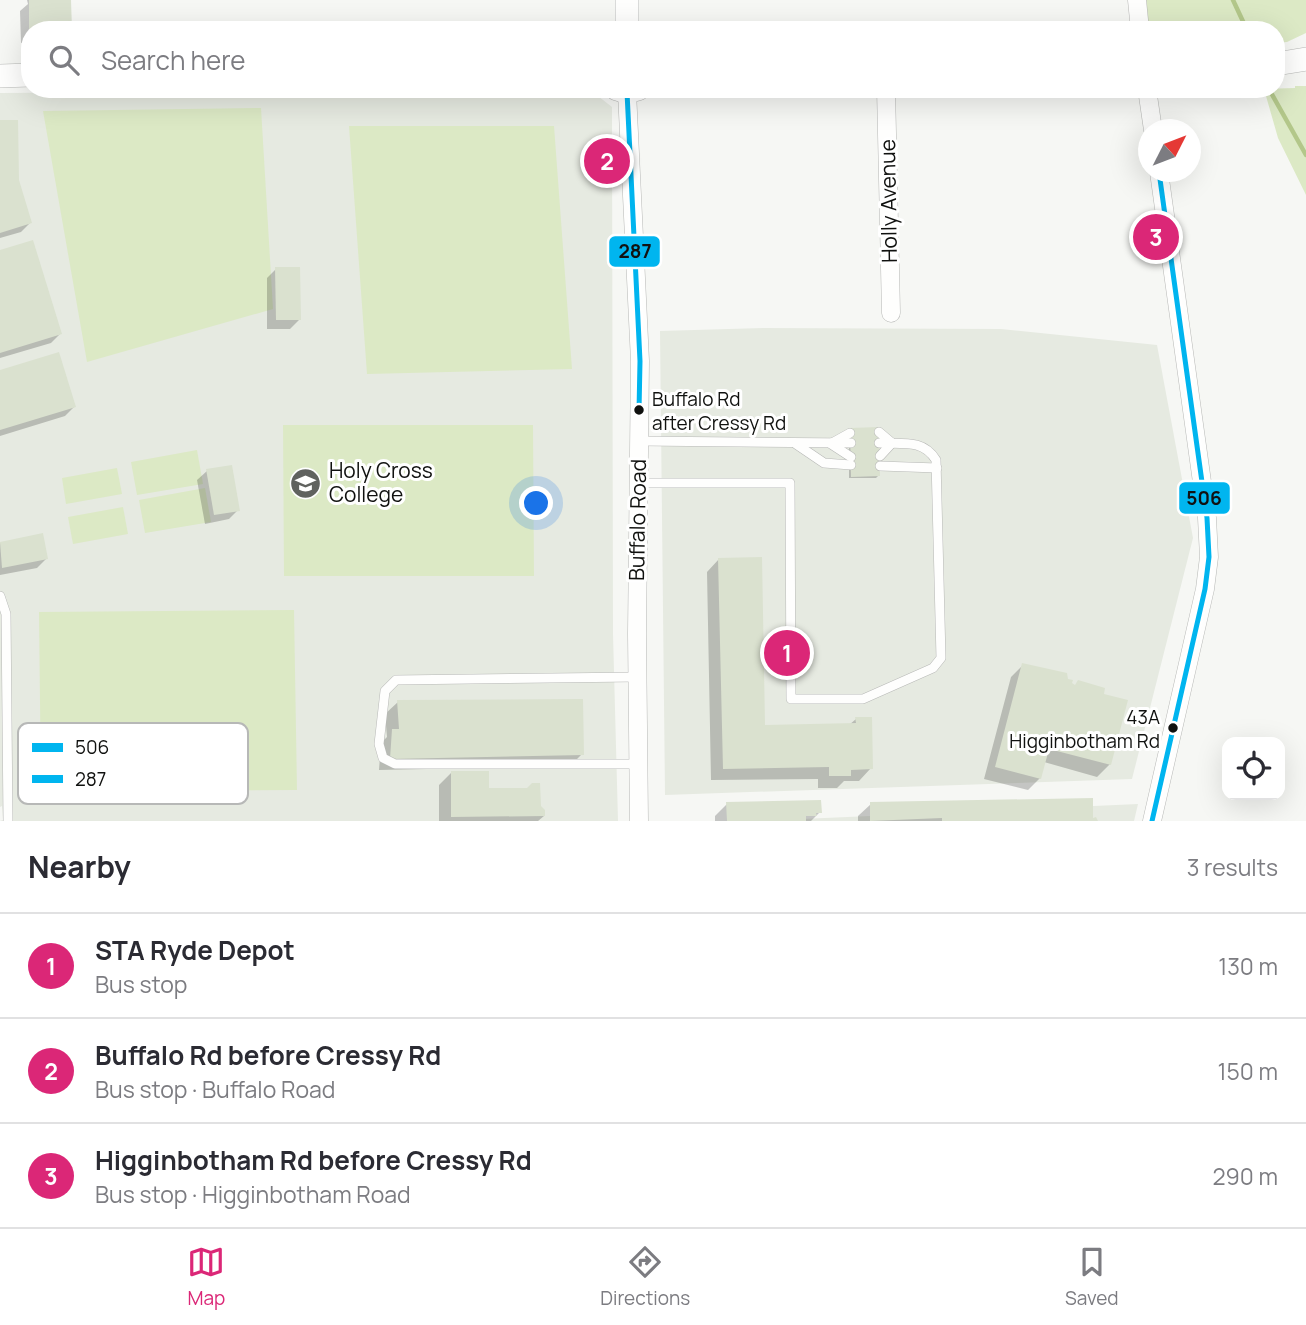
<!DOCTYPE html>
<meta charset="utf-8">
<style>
body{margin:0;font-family:Manrope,sans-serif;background:#f2f2f3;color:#2b2b33}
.controls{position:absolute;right:21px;bottom:21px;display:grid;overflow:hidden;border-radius:14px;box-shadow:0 7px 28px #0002}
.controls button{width:63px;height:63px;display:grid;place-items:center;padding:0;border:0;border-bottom:2px solid #e1e1e2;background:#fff;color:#2b2b33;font:35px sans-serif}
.compass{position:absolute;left:1138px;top:119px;width:63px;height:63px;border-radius:50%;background:#fff;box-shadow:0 7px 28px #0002;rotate:48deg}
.you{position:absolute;left:537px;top:504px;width:24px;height:24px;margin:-18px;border:5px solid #fff;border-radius:50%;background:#1a73e8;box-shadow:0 0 0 10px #1a73e833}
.badge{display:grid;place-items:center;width:46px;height:46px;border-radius:50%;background:#db2777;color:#fff;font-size:23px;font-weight:700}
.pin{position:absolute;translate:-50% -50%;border:4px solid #fff;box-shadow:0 2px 7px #0006}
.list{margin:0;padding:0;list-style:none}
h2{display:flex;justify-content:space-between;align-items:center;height:91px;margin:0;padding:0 28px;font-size:30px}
h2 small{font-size:23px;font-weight:400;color:#7c7c81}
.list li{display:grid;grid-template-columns:46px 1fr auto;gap:21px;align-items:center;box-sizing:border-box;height:105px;padding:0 28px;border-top:2px solid #e1e1e2}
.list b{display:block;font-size:26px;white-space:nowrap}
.list p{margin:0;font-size:23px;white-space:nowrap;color:#7c7c81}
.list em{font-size:23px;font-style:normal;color:#7c7c81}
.icon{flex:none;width:38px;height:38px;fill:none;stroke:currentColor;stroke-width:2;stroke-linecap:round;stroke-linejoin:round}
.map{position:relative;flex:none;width:1306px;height:821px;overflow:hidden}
.search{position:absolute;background:#fff;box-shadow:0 7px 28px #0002;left:21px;right:21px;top:21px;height:77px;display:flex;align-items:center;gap:18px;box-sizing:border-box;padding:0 24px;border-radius:28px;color:#7c7c81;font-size:26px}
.sheet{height:406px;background:#fff}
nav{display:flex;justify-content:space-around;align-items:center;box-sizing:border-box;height:98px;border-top:2px solid #e1e1e2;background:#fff;font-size:19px;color:#7c7c81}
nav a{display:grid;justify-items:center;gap:4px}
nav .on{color:#db2777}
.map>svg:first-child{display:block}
.built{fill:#e6eae1}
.green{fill:#dce9c5}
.shadow{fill:#0003}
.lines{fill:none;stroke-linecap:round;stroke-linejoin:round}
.stream{stroke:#b3c78a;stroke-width:4.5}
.building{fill:#dae1cf}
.service-casing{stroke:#b7b8b6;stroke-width:10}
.minor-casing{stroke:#b7b8b6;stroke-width:19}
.tertiary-casing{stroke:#b7b8b6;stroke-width:24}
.service{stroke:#fefefd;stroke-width:9}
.minor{stroke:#fefefd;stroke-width:18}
.tertiary{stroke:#fefefd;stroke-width:23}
.bus-1-casing{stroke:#fff;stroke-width:10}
.bus-2-casing{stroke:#fff;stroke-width:10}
.bus-1{stroke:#00b5ef;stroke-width:5}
.bus-2{stroke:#00b5ef;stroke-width:5}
.bus-dot{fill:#10110f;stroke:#fff;stroke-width:2.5}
.labels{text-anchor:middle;stroke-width:6;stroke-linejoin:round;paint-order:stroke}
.bus-label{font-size:19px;fill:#10110f;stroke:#fff;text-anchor:start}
.street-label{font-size:21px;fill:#10110f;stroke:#fff}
.poi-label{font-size:21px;fill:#10110f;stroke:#fff;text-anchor:start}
.key{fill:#fff;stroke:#b7b8b7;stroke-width:2}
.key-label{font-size:19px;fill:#10110f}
.line-badge{stroke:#fff;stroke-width:2.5}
.pale-badge-label{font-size:19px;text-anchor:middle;font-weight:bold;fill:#111}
</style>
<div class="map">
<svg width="1306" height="821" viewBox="0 0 1306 821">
<rect width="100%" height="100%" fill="#f6f7f4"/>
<g class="built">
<polygon points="589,89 612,107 613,634 618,821 0,821 3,820 2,806 0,807 0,93"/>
<polygon points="763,328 1001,329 1157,345 1193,538 1132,779 665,795 660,331"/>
<polygon points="1138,804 1134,821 759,821"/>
</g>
<g class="green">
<polygon points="1144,0 1306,0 1306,33 1287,42 1276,43 1276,30 1146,30"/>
<polygon points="1295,86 1306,86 1306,195 1278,138 1264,89 1295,88"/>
<polygon points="261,108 273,309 87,362 43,111"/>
<polygon points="349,126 554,126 572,369 367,374"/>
<polygon points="283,425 533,425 534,576 284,576"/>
<polygon points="197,450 203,484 137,495 131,462"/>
<polygon points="117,468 122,494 66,504 62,478"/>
<polygon points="205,488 211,522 145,533 139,500"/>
<polygon points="123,507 128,534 73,544 68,517"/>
<polygon points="294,610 297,790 41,792 39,612"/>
</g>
<g class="shadow">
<polygon points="27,0 69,0 30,30 30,43 21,43 20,11 28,4"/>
<polygon points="0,122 30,223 21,232 0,238"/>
<polygon points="0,252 60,334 51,343 0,358"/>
<polygon points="276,269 299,320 290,329 267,329 267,278"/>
<polygon points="0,371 74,407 65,416 0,436"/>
<polygon points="849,432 878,476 876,478 849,478"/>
<polygon points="207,471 238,510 229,519 205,524 197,480"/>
<polygon points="41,535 46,559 37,568 0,575 0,543"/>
<polygon points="719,559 763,727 849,725 856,719 871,768 859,781 844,781 837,788 818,788 818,779 711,780 707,572"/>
<polygon points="1023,665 1110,764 1097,777 1044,762 1040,778 1028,790 984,779 1011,677"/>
<polygon points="398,702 582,754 570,766 379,770 381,743 387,737 385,714"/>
<polygon points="451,773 487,789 539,806 544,816 538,821 439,821 439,785"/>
<polygon points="727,804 820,812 811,821 715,821 715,816"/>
<polygon points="871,804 1091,821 1096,821 858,821 858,816"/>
</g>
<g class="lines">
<g class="stream">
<polyline points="1233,0 1247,30"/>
<polyline points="1269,89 1306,155"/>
</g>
</g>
<g class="building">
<polygon points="29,0 71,0 72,30 29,30"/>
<polygon points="0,120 18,120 19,180 32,223 0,233"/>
<polygon points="33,240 62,334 0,353 0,250"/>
<polygon points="275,267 300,267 301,320 276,320"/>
<polygon points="59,352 76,407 0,430 0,370"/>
<polygon points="879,427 880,476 851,477 850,428"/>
<polygon points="232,465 240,511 214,515 206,469"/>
<polygon points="43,533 48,559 2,568 0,542"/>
<polygon points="762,557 765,725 856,723 855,717 872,717 873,769 851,770 851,776 829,776 829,767 723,769 718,558"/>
<polygon points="1022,663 1067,673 1068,679 1073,680 1072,683 1075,685 1078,680 1105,688 1104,694 1128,700 1111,765 1049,749 1041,779 995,767"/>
<polygon points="583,699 584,755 390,759 392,729 399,729 397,700"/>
<polygon points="451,771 489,771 489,788 527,788 532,783 540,783 541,806 545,810 545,816 451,817"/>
<polygon points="1093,798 1093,818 1096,817 1098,821 942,821 942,818 870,821 870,802"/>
<polygon points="821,800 822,813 816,813 817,816 806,816 806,821 727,821 726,802"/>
</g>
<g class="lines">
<defs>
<g id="service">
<polyline points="879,432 892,443"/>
<polyline points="639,441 851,443"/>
<polyline points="832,443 850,433"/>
<polyline points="796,444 824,463 851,465"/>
<polyline points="831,444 851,457"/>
<polyline points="880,456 892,443"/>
<polyline points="880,466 937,468"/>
<path d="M638 483H790L791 699H863L933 668 941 658 936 460C923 439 903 444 879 443"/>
<polyline points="0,596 6,614 8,821"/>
<polyline points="637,677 396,680 385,691 379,744 383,758 395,764 638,764"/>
</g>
<g id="minor">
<polyline points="1137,0 1140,30"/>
<polyline points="886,89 891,313"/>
<polyline points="1147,89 1153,130"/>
<polyline points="627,92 640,361 637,634 639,821"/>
<polyline points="1152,821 1205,589 1209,557 1207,518 1159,172"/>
</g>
<g id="tertiary">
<polyline points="627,0 627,30"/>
<polyline points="1276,64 1306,59"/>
<polyline points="0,76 30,75"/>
<polyline points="617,89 627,92 638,89"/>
</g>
</defs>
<use href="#service" class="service-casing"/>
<use href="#minor" class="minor-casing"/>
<use href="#tertiary" class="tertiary-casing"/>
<use href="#service" class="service"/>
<use href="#minor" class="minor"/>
<use href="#tertiary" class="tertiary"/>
<defs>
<polyline id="bus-1" points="1152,821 1205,589 1209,557 1207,518 1159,172"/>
<polyline id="bus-2" points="627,92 640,361 639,411"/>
</defs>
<use href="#bus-1" class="bus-1-casing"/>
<use href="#bus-2" class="bus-2-casing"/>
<use href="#bus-1" class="bus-1"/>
<use href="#bus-2" class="bus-2"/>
</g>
<defs>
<symbol id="school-disc" viewBox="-11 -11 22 22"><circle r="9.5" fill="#60625f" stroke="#fff"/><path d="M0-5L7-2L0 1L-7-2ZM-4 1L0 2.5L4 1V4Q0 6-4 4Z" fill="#fff"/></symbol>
</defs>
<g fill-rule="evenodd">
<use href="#school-disc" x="288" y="466" width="35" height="35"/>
</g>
<g class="bus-dot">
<circle cx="639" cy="410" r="6"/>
<circle cx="1173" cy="728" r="6"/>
</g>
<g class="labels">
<g class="bus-label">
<text x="652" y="406">Buffalo Rd<tspan x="652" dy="24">after Cressy Rd</tspan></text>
<text x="1160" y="724" text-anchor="end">43A<tspan x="1160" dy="24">Higginbotham Rd</tspan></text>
</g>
<g class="street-label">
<text transform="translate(889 201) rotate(-91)" y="7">Holly Avenue</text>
<text transform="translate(638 520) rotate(-89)" y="7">Buffalo Road</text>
</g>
<g class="poi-label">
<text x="329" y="478">Holy Cross<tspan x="329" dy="24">College</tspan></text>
</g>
</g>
<rect x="18" y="723" width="230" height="81" rx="10" class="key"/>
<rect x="32" y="743" width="31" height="9" fill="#00b5ef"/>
<rect x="32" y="775" width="31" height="8" fill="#00b5ef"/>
<g class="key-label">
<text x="75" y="754">506</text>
<text x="75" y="786">287</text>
</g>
<g class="line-badge">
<rect x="608" y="235" width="53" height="33" rx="7" fill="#00b5ef"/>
<rect x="1178" y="481" width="53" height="34" rx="7" fill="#00b5ef"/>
</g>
<g class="pale-badge-label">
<text x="635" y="258">287</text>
<text x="1204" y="505">506</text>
</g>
</svg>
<div class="controls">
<button><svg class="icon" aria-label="locate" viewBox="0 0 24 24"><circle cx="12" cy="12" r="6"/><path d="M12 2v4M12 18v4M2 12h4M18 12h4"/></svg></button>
</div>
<svg class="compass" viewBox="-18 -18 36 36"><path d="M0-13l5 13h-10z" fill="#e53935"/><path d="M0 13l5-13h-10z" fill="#7c7c81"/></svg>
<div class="you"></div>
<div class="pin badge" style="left:787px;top:653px">1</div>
<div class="pin badge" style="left:607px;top:161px">2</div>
<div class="pin badge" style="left:1156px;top:237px">3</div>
<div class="search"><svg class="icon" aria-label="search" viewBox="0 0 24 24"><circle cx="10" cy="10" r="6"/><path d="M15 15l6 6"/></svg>Search here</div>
</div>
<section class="sheet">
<h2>Nearby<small>3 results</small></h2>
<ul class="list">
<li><span class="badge">1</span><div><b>STA Ryde Depot</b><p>Bus stop</p></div><em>130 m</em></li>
<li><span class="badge">2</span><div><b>Buffalo Rd before Cressy Rd</b><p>Bus stop · Buffalo Road</p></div><em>150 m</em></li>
<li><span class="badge">3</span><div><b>Higginbotham Rd before Cressy Rd</b><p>Bus stop · Higginbotham Road</p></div><em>290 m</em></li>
</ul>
</section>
<nav>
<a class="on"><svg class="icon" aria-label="map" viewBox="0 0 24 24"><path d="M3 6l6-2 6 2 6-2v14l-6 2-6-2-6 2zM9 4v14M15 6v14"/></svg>Map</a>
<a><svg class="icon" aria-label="directions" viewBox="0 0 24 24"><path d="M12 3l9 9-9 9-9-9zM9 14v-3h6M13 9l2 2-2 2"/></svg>Directions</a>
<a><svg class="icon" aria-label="saved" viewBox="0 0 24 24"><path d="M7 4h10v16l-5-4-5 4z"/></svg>Saved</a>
</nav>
